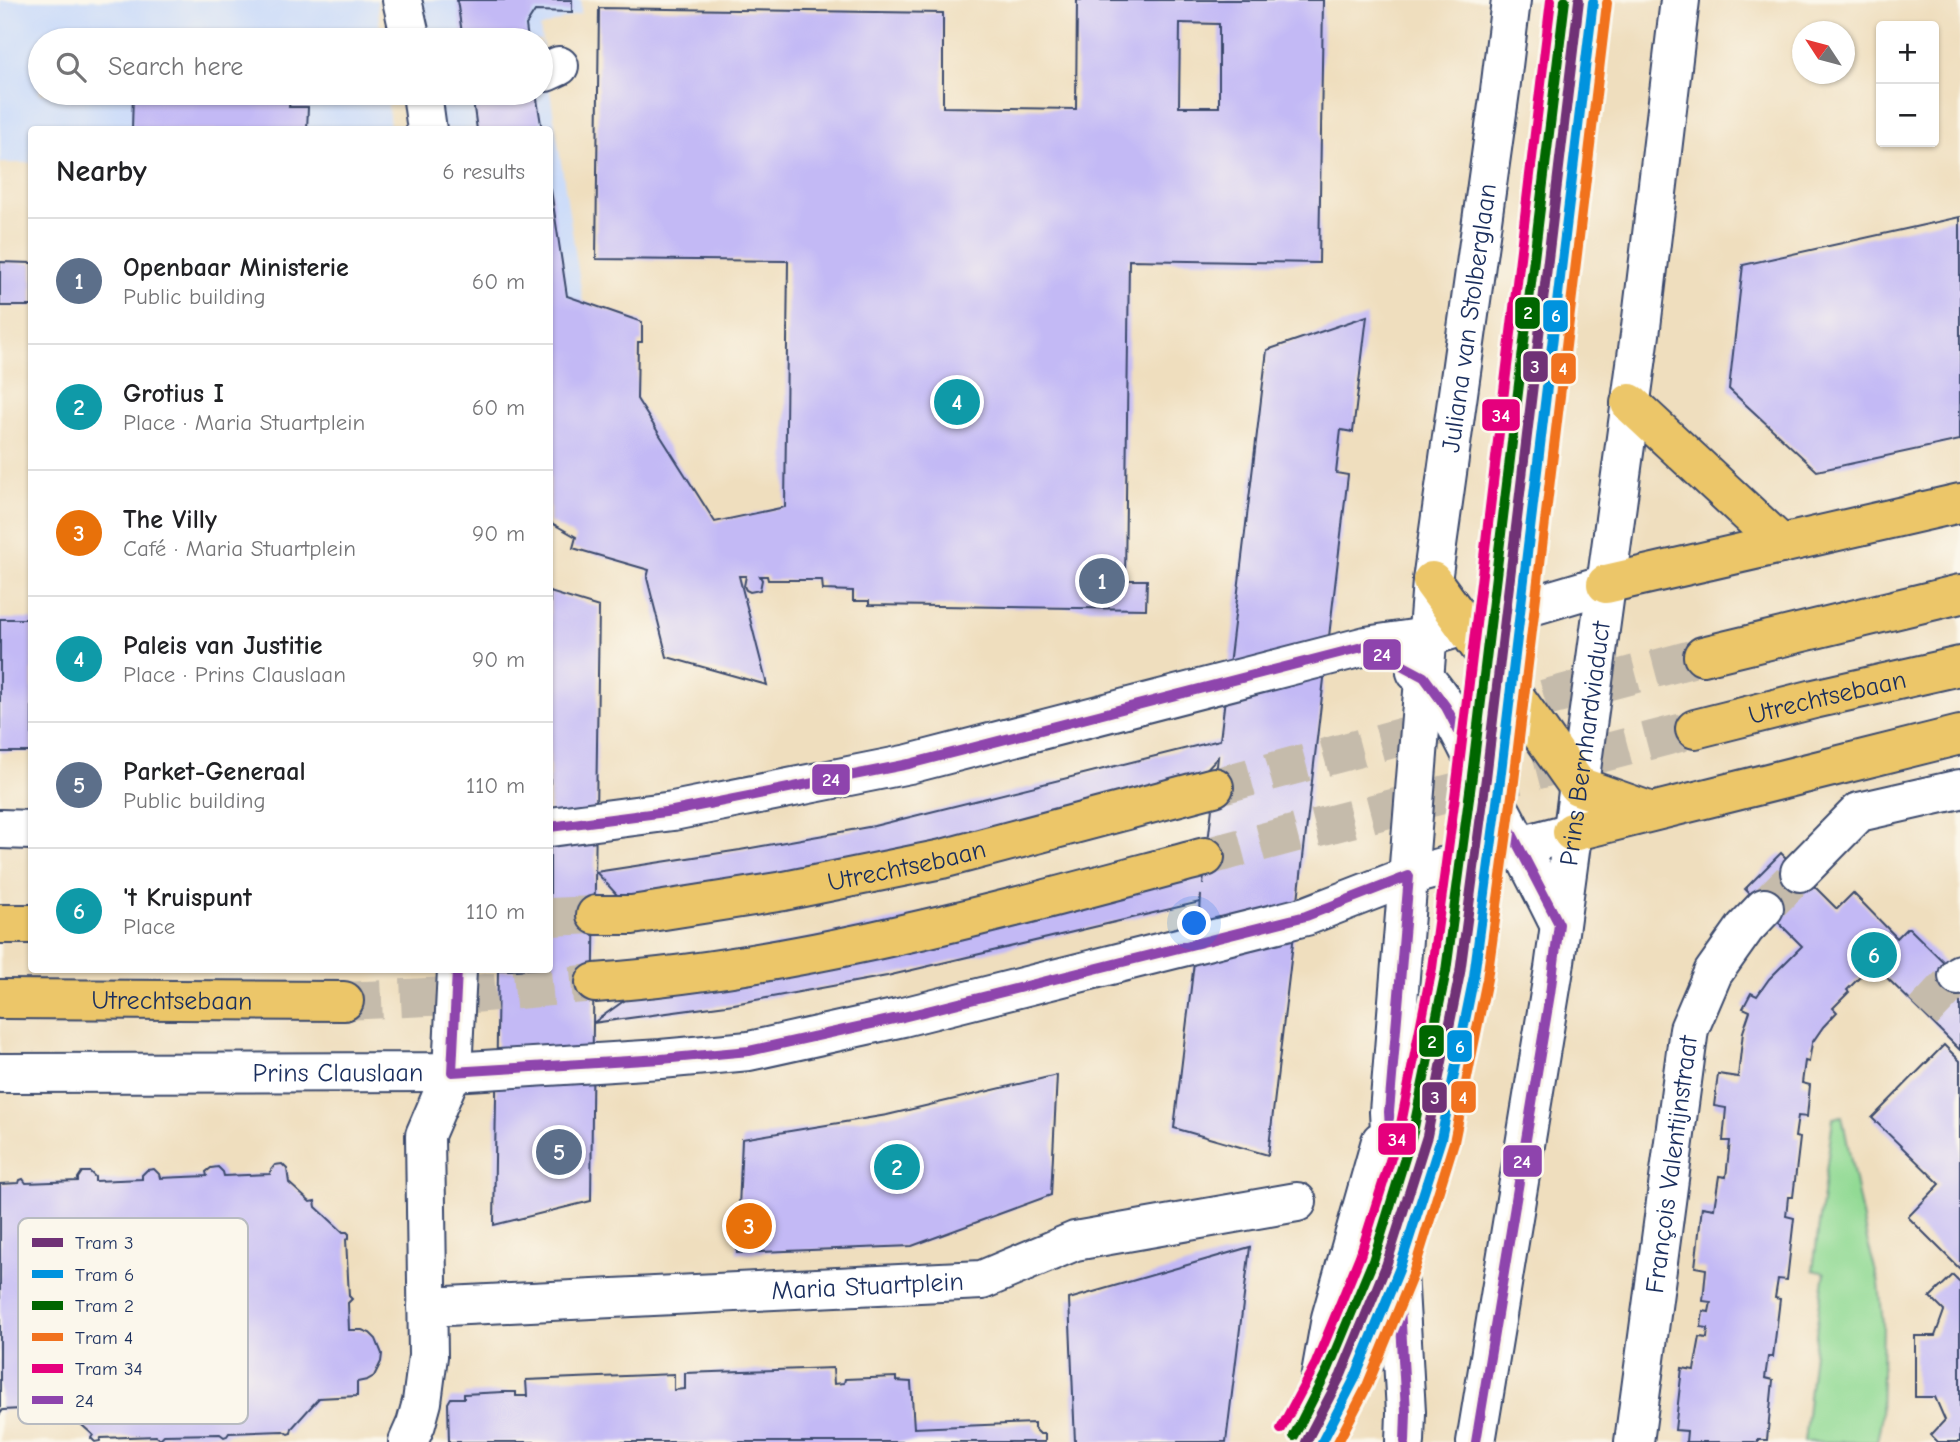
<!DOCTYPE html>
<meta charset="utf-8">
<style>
body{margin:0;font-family:"Comic Neue",sans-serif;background:#f2f2f2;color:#202124}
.controls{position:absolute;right:21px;top:21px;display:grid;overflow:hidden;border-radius:7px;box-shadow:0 2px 5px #0004}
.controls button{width:63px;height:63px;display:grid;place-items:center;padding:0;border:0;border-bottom:2px solid #e0e0e0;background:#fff;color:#202124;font:35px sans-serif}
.compass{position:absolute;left:1792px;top:21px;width:63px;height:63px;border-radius:50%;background:#fff;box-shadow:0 2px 5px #0004;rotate:306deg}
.you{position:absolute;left:1195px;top:924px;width:24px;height:24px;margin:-18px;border:5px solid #fff;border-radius:50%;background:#1a73e8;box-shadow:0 0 0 10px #1a73e833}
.badge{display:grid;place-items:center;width:46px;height:46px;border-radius:50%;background:#c8321e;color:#fff;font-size:23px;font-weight:700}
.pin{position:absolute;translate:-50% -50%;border:4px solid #fff;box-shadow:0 2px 7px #0006}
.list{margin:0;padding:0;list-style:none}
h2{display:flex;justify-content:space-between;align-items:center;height:91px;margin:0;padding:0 28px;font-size:30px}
h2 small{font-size:23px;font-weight:400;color:#757577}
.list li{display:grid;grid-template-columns:46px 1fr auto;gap:21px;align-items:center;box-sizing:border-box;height:126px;padding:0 28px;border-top:2px solid #e0e0e0}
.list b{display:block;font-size:26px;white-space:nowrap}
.list p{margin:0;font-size:23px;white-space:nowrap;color:#757577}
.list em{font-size:23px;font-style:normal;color:#757577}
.icon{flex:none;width:38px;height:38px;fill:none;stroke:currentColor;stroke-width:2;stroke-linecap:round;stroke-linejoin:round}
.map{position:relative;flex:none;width:1960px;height:1442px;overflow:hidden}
.search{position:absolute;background:#fff;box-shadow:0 2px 5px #0004;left:28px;top:28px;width:525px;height:77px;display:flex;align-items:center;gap:18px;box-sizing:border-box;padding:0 24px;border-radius:38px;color:#757577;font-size:26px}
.panel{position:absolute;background:#fff;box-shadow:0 2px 5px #0004;left:28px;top:126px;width:525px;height:847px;border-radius:7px}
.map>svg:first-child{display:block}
.built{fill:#cbdbf9}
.green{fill:#92da94;stroke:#568479;stroke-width:2}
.building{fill:#c3b9f5;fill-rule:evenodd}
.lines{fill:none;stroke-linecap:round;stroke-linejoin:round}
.minor-tunnel{stroke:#c5bbab;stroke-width:38;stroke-dasharray:38 19;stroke-linecap:butt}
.major-tunnel{stroke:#c5bbab;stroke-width:38;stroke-dasharray:38 19;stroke-linecap:butt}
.minor-casing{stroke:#3b496c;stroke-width:42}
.major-casing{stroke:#3b496c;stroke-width:42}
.minor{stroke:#fff;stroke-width:38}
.major{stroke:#ecc669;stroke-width:38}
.bus-1-casing{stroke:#fbf7ec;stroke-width:16}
.bus-1{stroke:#8e44ad;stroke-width:10}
.tram-1-casing{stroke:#fbf7ec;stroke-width:16}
.tram-2-casing{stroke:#fbf7ec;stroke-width:16}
.tram-3-casing{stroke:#fbf7ec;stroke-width:16}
.tram-4-casing{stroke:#fbf7ec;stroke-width:16}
.tram-5-casing{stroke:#fbf7ec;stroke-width:16}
.tram-1{stroke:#703276;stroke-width:10}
.tram-2{stroke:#0093de;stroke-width:10}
.tram-3{stroke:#060;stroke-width:10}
.tram-4{stroke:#f1721f;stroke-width:10}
.tram-5{stroke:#e5007d;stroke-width:10}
.labels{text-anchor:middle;stroke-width:6;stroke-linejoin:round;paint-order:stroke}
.street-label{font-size:26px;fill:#1b2f5e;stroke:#fbf7ec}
.key{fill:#fbf7ec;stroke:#b8bbc1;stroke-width:2}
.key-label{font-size:19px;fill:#1b2f5e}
.line-badge{stroke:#fbf7ec;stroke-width:2.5}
.badge-label{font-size:19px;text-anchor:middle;font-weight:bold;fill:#fff}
</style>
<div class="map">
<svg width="1960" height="1442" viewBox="0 0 1960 1442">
<rect width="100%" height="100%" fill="#fbf7ec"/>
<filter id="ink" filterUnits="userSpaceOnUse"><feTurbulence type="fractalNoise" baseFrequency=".0143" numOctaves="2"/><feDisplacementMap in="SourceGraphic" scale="14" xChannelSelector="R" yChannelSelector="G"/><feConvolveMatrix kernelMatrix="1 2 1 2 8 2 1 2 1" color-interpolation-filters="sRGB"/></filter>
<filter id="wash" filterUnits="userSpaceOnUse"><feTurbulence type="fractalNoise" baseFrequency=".00686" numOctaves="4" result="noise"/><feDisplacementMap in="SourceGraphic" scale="28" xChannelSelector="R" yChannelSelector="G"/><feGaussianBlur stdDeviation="1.57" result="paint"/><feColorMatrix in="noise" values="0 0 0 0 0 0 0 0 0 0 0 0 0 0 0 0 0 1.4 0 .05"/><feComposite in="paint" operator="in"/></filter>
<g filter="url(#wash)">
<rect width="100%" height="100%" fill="#efdebe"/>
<g class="built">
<polygon points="0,0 377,0 381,40 40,40 40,93 387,93 390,129 32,130 31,163 0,163"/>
<polygon points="388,0 581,0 581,13 540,28 596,384 550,389 550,130 406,129 400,93 541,93 541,40 393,40"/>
</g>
<polygon class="green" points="1842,1116 1867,1240 1879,1283 1883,1325 1881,1420 1877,1442 1804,1442 1819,1307 1825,1273 1813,1270 1833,1118"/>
<g id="blocks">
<g class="building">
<polygon points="457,0 572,0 572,12 535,11 526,25 528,40 463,40"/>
<path d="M1077 0H1323L1319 263 1129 260 1125 580H1147L1146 609 869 605V601H853V591L823 590 822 580H768L767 576H760L762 580 760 590 750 592 746 590 744 586 746 576H739L767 685 667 657 647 578 649 570 573 548 576 537 550 522V190H551L567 296 642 322V342H638L637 399 715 522 785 507 788 261 596 259 599 8 943 13V107L1076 109ZM1180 23 1219 24V107H1179Z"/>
<polygon points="133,93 291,93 289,107 308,107 307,130 132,130"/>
<polygon points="472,93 536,93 542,130 477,130"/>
<polygon points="1960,217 1960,440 1817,471 1729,389 1743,265"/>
<polygon points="0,262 32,263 32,306 0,306"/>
<polygon points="1367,316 1353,432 1341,430 1336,473 1348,475 1268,1155 1174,1128 1200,913 1201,895 1200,902 887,976 734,1004 593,1023 591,1201 494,1225 498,970 550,970 550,592 599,607 593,1023 667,970 1206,850 1203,885 1218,757 1173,804 638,918 596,872 740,850 874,826 1220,740 1267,350"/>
<rect x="0" y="619" width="32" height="133"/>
<polygon points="1781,853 1837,909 1853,893 1897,938 1907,928 1909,928 1960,978 1960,1050 1873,964 1847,990 1849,992 1833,1008 1837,1012 1823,1027 1812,1043 1809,1062 1805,1061 1802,1083 1810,1085 1807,1117 1798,1116 1795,1137 1800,1138 1793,1197 1788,1197 1786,1216 1794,1218 1787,1280 1778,1279 1775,1298 1780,1299 1773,1357 1768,1357 1765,1378 1773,1380 1767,1440 1758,1440 1758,1442 1686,1442 1687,1431 1675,1430 1682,1368 1694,1370 1700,1337 1707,1338 1708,1328 1701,1327 1703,1311 1709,1312 1711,1302 1703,1301 1706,1269 1695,1267 1702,1207 1714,1209 1719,1176 1726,1177 1730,1141 1723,1141 1726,1108 1714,1106 1718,1074 1738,1077 1743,1032 1750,1011 1743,1008 1751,993 1757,996 1769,979 1802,946 1745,889"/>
<polygon points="1944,1045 1960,1061 1960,1269 1908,1217 1940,1184 1872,1118"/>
<polygon points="1057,1075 1051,1195 912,1246 737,1253 742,1139 887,1115"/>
<polygon points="282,1164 287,1169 289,1183 310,1202 315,1201 316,1207 343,1232 347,1232 349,1234 349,1238 346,1239 349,1296 352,1299 348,1303 349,1330 362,1330 370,1333 376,1339 382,1354 381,1362 374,1376 367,1380 357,1382 357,1396 319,1398 292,1428 291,1433 288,1434 283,1431 229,1433 227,1436 224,1437 220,1434 164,1435 160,1439 156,1436 101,1438 100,1441 95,1442 91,1438 93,1435 65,1410 62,1411 58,1407 3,1410 0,1414 0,1184 19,1183 20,1180 23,1179 26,1183 78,1181 78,1178 82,1172 90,1172 95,1177 95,1181 142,1179 142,1175 147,1170 154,1169 159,1174 160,1178 207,1176 206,1172 211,1168 218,1167 223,1172 224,1176 270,1174 271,1170 275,1165"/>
<polygon points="1250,1247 1226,1442 1075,1442 1069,1299"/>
<polygon points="1953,1275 1960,1282 1960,1442 1938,1442 1931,1435 1945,1420 1935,1397 1915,1397 1915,1336 1935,1336 1944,1311 1930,1297"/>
<polygon points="833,1368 834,1384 844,1383 845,1379 896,1377 896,1381 911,1382 914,1428 1034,1423 1034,1428 1040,1434 1045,1434 1045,1442 449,1442 448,1403 451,1398 464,1398 464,1394 503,1392 516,1392 516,1396 527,1396 526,1380 674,1374 674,1390 685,1389 685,1373"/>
</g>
</g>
</g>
<g filter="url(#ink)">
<use href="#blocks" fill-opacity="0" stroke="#3b496c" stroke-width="2"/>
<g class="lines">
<g class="minor-tunnel">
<polyline points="1764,908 1800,872"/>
<polyline points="1923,1013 1958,976"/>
</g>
<g class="major-tunnel">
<polyline points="1214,787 1703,656"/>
<polyline points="1205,857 1695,729"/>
<polyline points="550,917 596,915"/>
<polyline points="344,1001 451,996 595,983"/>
</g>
<defs>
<g id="minor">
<polyline points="402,0 411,40"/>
<polyline points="541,71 546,72 559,66"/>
<polyline points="422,93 427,130"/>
<path d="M1416 672C1439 685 1464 741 1477 766 1505 818 1533 871 1559 924"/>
<polyline points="550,827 673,811 909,764 1366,646 1427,637 1606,584"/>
<polyline points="0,829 32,830"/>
<polyline points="1800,872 1859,812 1960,789"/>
<polyline points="1958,976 1960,974"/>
<path id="s1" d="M0 1073 452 1072 661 1059 749 1051 903 1017 1306 916 1409 876 1572 832"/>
<path id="s2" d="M427 1307 982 1280 1075 1241 1297 1202"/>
<polyline points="408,1442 416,1424 422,1402 428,1356 425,1135 452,1072 457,970"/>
<polyline points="1313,1442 1314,1413 1331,1318 1381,1141"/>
<path id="s3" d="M1405 1442 1406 1412 1389 1112 1432 581 1500 91 1511 0"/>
<path id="s4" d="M1476 1442 1554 969 1641 327 1680 0"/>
<path id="s5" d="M1634 1442 1689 1029 1713 973 1745 928 1764 908"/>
</g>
<g id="major">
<polyline points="1630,403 1781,544"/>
<polyline points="1432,581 1465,626 1578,786 1649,811"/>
<polyline points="1606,584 1960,503"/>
<polyline points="1703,656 1960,594"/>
<path id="s6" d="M1695 729 1814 699 1960 666"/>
<polyline points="1572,832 1960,735"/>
<path id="s7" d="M596 915H632L784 891 942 859 1214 787"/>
<polyline points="0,924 32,924"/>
<path d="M595 983C802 968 1004 910 1205 857"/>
<path id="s8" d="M0 999 344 1001"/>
</g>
</defs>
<use href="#minor" class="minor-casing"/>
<use href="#major" class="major-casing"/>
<use href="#minor" class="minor"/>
<use href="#major" class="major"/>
<defs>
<g id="bus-1">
<polyline points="550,827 673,811 909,764 1366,646 1424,677 1446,707 1559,924 1550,994 1476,1442"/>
<polyline points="457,970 452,1072 661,1059 749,1051 903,1017 1306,916 1409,876 1389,1112 1406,1412 1405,1442"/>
</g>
</defs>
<use href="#bus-1" class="bus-1-casing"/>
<use href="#bus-1" class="bus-1"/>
<defs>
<polyline id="tram-1" points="1306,1442 1341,1375 1386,1266 1427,1136 1460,973 1486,778 1579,0"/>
<polyline id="tram-2" points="1322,1442 1354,1380 1399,1270 1441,1139 1474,976 1500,780 1593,2"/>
<polyline id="tram-3" points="1294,1436 1328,1369 1373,1261 1413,1132 1446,971 1472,776 1565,0"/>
<polyline id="tram-4" points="1338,1442 1367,1386 1413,1274 1454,1142 1487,979 1514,781 1607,3"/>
<polyline id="tram-5" points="1281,1429 1316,1363 1360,1256 1400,1129 1432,968 1458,774 1551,0"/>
</defs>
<use href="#tram-1" class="tram-1-casing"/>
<use href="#tram-2" class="tram-2-casing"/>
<use href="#tram-3" class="tram-3-casing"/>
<use href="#tram-4" class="tram-4-casing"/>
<use href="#tram-5" class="tram-5-casing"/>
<use href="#tram-1" class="tram-1"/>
<use href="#tram-2" class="tram-2"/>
<use href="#tram-3" class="tram-3"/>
<use href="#tram-4" class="tram-4"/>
<use href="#tram-5" class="tram-5"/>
</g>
</g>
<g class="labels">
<g class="street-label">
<text dy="9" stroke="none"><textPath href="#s3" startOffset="1129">Juliana van Stolberglaan</textPath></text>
<text dy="9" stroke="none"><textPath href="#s6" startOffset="136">Utrechtsebaan</textPath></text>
<text dy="9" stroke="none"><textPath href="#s4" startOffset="707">Prins Bernhardviaduct</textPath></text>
<text dy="9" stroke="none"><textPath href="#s7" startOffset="315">Utrechtsebaan</textPath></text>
<text dy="9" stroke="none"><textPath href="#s8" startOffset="172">Utrechtsebaan</textPath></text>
<text dy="9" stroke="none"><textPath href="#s1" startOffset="338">Prins Clauslaan</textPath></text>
<text dy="9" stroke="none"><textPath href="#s5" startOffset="280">François Valentijnstraat</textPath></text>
<text dy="9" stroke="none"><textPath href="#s2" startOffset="441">Maria Stuartplein</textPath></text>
</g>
</g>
<rect x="18" y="1218" width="230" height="206" rx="10" class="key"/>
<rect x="32" y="1238" width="31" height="9" fill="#703276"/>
<rect x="32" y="1270" width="31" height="8" fill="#0093de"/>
<rect x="32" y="1301" width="31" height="9" fill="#060"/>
<rect x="32" y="1333" width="31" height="8" fill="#f1721f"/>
<rect x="32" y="1364" width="31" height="9" fill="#e5007d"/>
<rect x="32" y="1396" width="31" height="8" fill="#8e44ad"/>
<g class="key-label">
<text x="75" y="1249">Tram 3</text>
<text x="75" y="1281">Tram 6</text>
<text x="75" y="1312">Tram 2</text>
<text x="75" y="1344">Tram 4</text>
<text x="75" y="1375">Tram 34</text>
<text x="75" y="1407">24</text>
</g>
<g class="line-badge">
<rect x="1514" y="296" width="27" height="34" rx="7" fill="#060"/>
<rect x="1542" y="299" width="27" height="34" rx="7" fill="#0093de"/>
<rect x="1522" y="350" width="27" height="33" rx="7" fill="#703276"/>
<rect x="1550" y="352" width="27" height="33" rx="7" fill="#f1721f"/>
<rect x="1481" y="398" width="40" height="34" rx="7" fill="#e5007d"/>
<rect x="1362" y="638" width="40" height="33" rx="7" fill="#8e44ad"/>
<rect x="811" y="763" width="40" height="33" rx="7" fill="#8e44ad"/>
<rect x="1418" y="1024" width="27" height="34" rx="7" fill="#060"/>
<rect x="1446" y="1029" width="27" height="34" rx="7" fill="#0093de"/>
<rect x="1450" y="1080" width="27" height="34" rx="7" fill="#f1721f"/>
<rect x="1421" y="1081" width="27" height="33" rx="7" fill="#703276"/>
<rect x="1377" y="1122" width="40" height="34" rx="7" fill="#e5007d"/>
<rect x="1502" y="1144" width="41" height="34" rx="7" fill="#8e44ad"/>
</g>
<g class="badge-label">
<text x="1528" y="319">2</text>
<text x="1556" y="322">6</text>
<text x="1535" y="373">3</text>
<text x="1563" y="375">4</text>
<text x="1501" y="422">34</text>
<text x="1382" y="661">24</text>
<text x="831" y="786">24</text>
<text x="1432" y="1048">2</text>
<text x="1460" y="1053">6</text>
<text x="1463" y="1104">4</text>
<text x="1435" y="1104">3</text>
<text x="1397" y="1146">34</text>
<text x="1522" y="1168">24</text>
</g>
</svg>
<div class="controls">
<button>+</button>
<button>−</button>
</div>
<svg class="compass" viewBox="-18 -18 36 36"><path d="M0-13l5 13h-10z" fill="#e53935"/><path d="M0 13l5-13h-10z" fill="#757577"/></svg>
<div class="you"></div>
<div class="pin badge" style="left:1102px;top:581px;background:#5c6f8a">1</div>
<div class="pin badge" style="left:897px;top:1167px;background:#0f9aa8">2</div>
<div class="pin badge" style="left:749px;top:1226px;background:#e8710a">3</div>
<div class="pin badge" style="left:957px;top:402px;background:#0f9aa8">4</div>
<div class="pin badge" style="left:559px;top:1152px;background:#5c6f8a">5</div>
<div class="pin badge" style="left:1874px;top:955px;background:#0f9aa8">6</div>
<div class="search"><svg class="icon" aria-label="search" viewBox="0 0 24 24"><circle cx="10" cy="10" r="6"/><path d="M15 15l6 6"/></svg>Search here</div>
<section class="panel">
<h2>Nearby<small>6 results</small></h2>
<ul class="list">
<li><span class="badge" style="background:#5c6f8a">1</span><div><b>Openbaar Ministerie</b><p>Public building</p></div><em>60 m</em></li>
<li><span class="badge" style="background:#0f9aa8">2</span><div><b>Grotius I</b><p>Place · Maria Stuartplein</p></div><em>60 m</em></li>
<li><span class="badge" style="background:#e8710a">3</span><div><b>The Villy</b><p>Café · Maria Stuartplein</p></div><em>90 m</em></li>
<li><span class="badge" style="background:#0f9aa8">4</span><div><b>Paleis van Justitie</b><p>Place · Prins Clauslaan</p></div><em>90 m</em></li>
<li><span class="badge" style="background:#5c6f8a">5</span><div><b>Parket-Generaal</b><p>Public building</p></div><em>110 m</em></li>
<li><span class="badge" style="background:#0f9aa8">6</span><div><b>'t Kruispunt</b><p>Place</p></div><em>110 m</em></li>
</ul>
</section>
</div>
